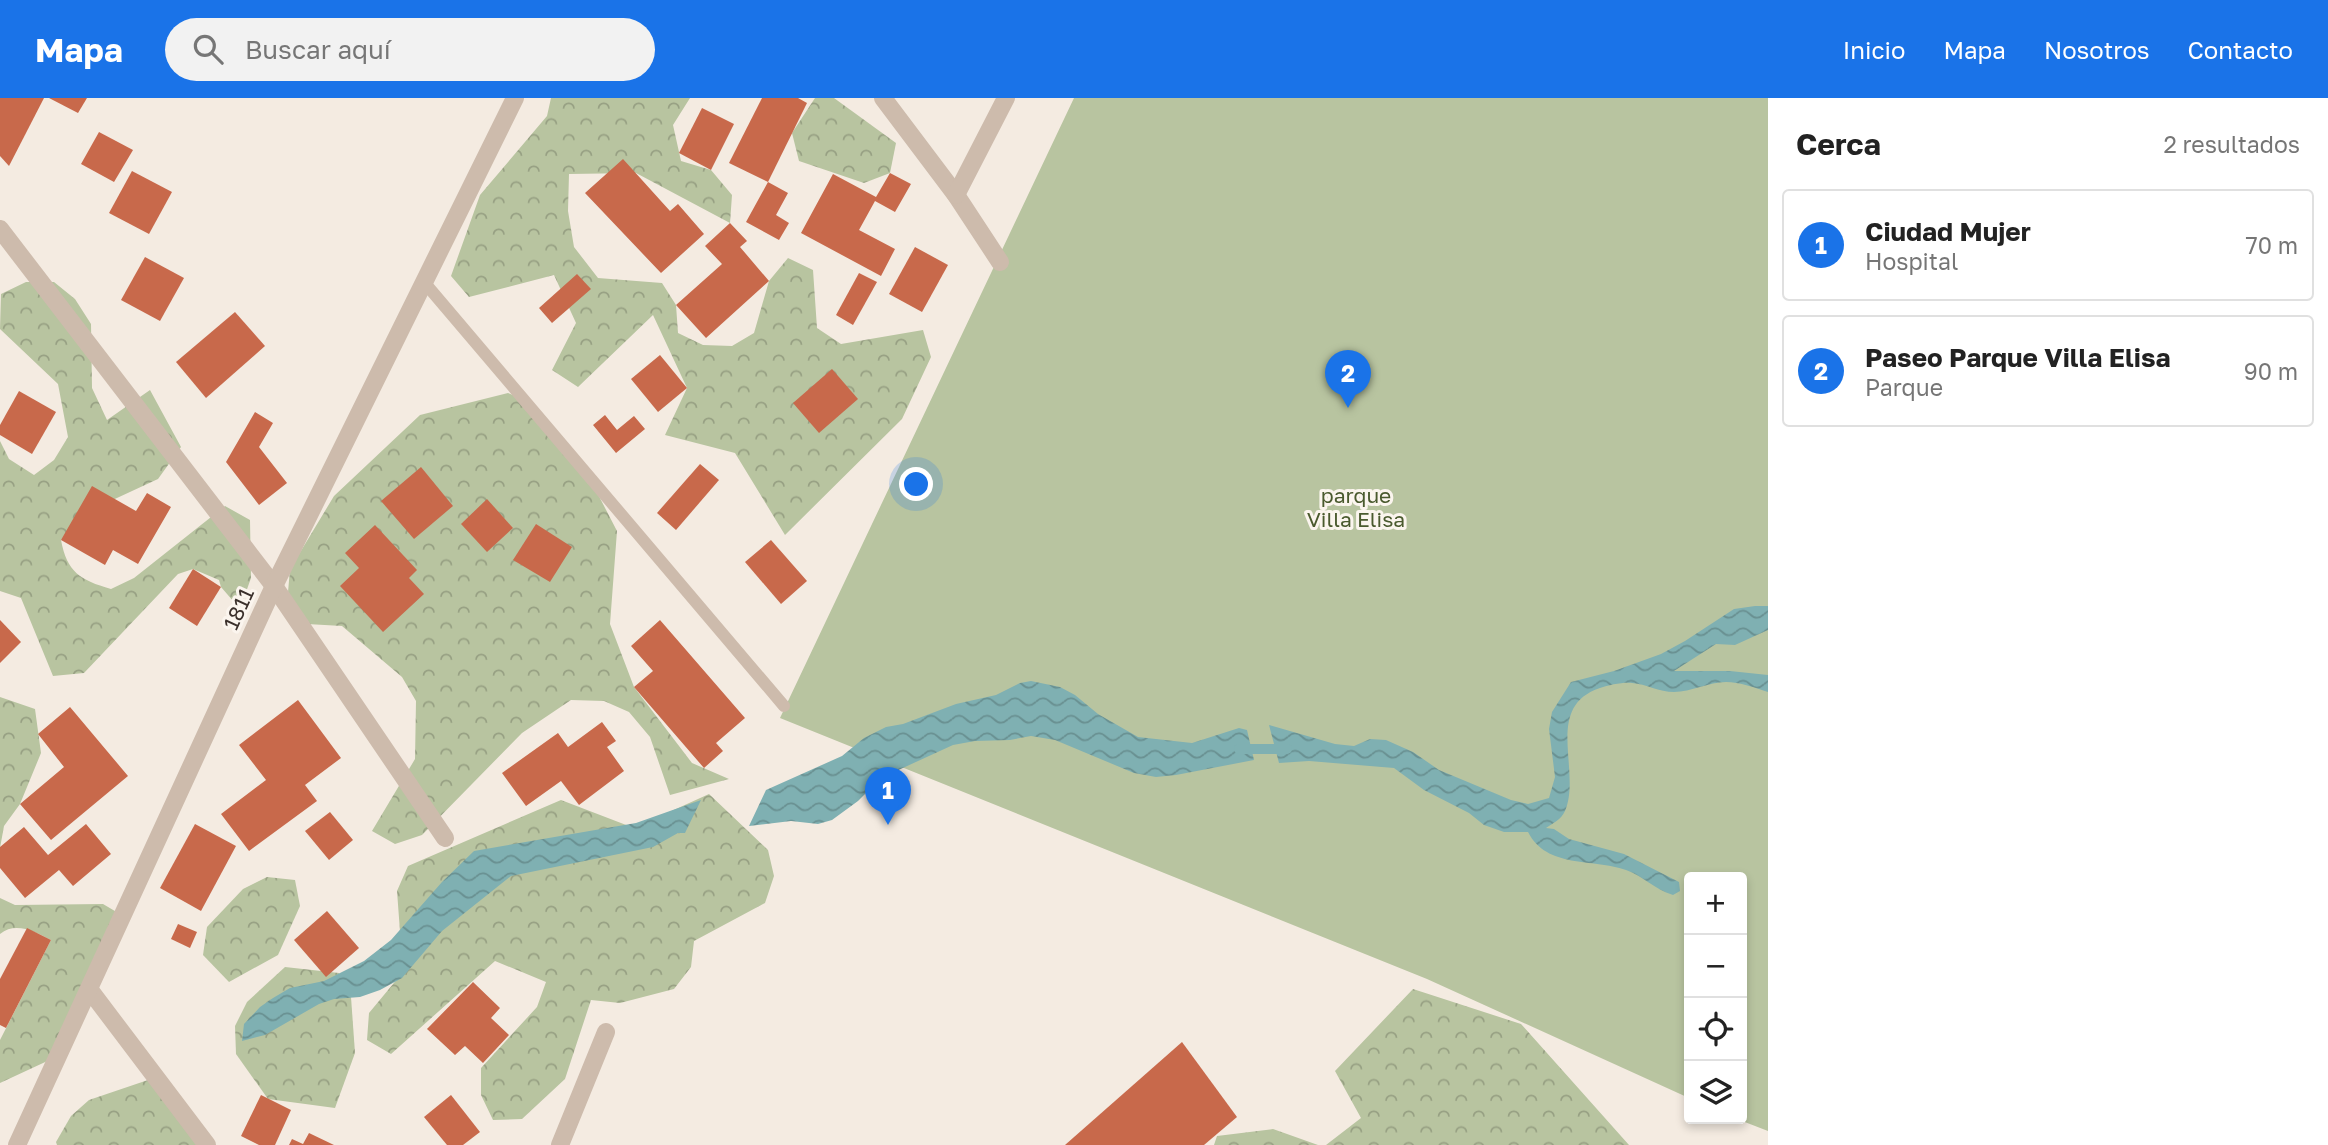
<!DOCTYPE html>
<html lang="es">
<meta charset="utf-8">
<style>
body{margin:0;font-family:"Golos Text",sans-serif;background:#f2f2f2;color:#222}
.controls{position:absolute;right:21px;bottom:21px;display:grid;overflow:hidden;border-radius:7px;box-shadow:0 4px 10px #0003}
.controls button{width:63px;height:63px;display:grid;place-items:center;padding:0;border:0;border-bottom:2px solid #e0e0e0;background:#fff;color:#222;font:35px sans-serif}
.you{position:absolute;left:917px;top:387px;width:24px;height:24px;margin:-18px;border:5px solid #fff;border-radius:50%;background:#1a73e8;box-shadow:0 0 0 10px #1a73e833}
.badge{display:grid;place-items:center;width:46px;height:46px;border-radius:50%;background:#1a73e8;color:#fff;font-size:23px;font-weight:700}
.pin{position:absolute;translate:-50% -58px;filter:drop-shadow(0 2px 4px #0008)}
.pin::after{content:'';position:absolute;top:37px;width:24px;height:21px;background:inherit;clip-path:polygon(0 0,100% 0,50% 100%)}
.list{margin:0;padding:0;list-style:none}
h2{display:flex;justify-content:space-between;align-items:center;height:91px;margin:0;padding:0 28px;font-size:30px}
h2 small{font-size:23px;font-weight:400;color:#767676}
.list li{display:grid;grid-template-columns:46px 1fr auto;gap:21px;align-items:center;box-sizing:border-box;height:112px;margin:0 14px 14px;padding:0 14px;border:2px solid #e0e0e0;border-radius:7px}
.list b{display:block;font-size:26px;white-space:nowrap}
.list p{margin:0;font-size:23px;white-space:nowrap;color:#767676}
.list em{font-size:23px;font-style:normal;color:#767676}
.icon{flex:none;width:38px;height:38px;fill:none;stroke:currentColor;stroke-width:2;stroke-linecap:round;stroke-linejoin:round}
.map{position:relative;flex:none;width:1768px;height:1047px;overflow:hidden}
header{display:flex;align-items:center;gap:42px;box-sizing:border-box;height:98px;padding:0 35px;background:#1a73e8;color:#fff}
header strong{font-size:33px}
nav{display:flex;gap:38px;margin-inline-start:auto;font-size:24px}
.search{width:490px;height:63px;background:#f2f2f2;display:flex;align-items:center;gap:18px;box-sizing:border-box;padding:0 24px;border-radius:38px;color:#767676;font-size:26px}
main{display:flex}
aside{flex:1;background:#fff}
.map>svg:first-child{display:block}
.forest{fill:url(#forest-crowns)}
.green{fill:#b8c4a0}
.water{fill:url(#water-waves)}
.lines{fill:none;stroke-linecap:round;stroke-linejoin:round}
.stream{stroke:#7fb0b2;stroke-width:10}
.building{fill:#c8694b}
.service{stroke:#cdbbac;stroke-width:12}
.minor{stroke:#cdbbac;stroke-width:18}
.labels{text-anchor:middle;stroke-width:6;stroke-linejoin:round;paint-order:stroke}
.park-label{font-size:21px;fill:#4a5a2e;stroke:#fbf5ee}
.street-label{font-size:21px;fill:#3b302b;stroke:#fbf5ee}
</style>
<header>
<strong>Mapa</strong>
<div class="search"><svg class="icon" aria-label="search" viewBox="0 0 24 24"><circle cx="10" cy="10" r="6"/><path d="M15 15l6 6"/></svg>Buscar aquí</div>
<nav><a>Inicio</a><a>Mapa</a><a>Nosotros</a><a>Contacto</a></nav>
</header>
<main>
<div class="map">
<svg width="1768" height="1047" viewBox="0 0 1768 1047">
<defs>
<pattern id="forest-crowns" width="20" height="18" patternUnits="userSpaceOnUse" patternTransform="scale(1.75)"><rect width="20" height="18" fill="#b8c4a0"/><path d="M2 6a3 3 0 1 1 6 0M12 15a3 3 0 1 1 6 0" fill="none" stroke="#97a083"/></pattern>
<pattern id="water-waves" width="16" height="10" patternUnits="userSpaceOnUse" patternTransform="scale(1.75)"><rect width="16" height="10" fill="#7fb0b2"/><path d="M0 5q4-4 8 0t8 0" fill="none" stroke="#699091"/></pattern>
</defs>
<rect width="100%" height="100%" fill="#f4ebe1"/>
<g class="forest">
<polygon points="551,0 690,0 673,27 681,63 711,72 732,97 730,125 636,75 569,76 568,113 574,149 598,180 662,185 676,207 678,235 703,247 732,248 754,235 769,183 788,160 813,172 817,230 841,246 923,232 931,259 902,321 785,437 735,355 665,337 687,290 653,217 578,289 552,272 576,225 554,177 469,199 451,178 480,97 547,18"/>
<polygon points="815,0 834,0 896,45 890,75 864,85 799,63 792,35"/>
<path d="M26 184H54L75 201 91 226 92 290 107 322 150 292 181 349 158 381 104 406 61 442C67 474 80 482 111 491L134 480 225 408 250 422 251 480 240 511 221 489 219 482 193 471 178 476 84 575 53 578 21 500 0 493V343L9 361 34 377 54 362 68 339 58 286 0 231 1 196Z"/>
<polygon points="508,295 534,306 589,379 617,433 610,526 634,589 692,665 729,681 670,697 650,639 629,614 604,603 571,602 522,635 422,737 395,746 372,733 415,661 416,603 402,579 342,528 307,526 287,506 290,471 334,398 420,317"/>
<polygon points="0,599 35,611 41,655 20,706 4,728 0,750"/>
<polygon points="709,696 768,752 774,778 765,805 694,843 691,869 674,891 620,905 591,902 565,981 522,1021 493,1022 481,997 481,970 537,909 546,884 495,863 391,956 367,942 369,915 403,874 397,793 408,768 561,702 634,730"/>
<polygon points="267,779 295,782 300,808 278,857 229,884 203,857 207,829 243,791"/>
<path d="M0 800 15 807 103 806 125 819 56 959 0 985V942L51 842C35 834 16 823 0 836Z"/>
<polygon points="285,869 339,875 351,899 355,955 335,1010 268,1001 236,956 235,928 247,904"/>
<polygon points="1413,891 1521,926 1629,1047 1326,1047 1361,1020 1335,973"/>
<polygon points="148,982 211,1047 57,1047 56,1044 71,1018 89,1002"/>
<polygon points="1273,1031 1318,1047 1214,1047 1217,1038"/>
</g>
<polygon class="green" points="1074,0 1768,0 1768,1033 1737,1021 1742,1021 1742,779 1689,779 1689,1000 1427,881 780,620"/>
<g class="water">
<path d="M1755 508H1768V532L1735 547 1716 546 1674 573H1730L1768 577V594C1756 590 1739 584 1726 584 1709 584 1691 594 1674 594 1659 594 1646 586 1632 585 1623 584 1609 587 1600 590 1543 609 1582 673 1565 713 1561 722 1553 725 1546 730L1554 731 1569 741 1624 756 1679 784 1680 793 1673 797C1654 791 1643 778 1626 772 1592 760 1547 771 1528 734H1504L1484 727 1469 715 1424 692 1394 670 1309 663 1279 665 1269 627 1335 646 1354 648 1370 641 1386 642 1413 654 1439 672 1511 702 1528 706 1549 700 1555 679 1549 631 1552 614 1571 584 1614 573 1661 556 1685 543 1734 511Z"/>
<polygon points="1031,583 1060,589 1075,597 1098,616 1138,639 1192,645 1239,630 1247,632 1254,662 1176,677 1156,679 1134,675 1055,642 1031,638 1010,642 975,643 953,647 881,680 858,703 832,722 818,726 791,723 749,728 766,692 842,658 864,640 886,629 903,626 956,606 996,597 1020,585"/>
<polygon points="701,702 685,735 678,735 653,749 511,778 442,833 402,880 380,892 360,899 334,901 319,906 265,937 242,943 244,926 260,909 273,900 290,890 324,883 364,863 391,842 442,784 474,753 636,725"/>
</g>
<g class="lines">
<polyline class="stream" points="1239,651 1287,651"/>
</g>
<g class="building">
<polygon points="0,0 44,0 9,68 0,58"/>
<polygon points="49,0 87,0 78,15"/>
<polygon points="762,0 798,0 807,5 768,84 729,65"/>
<polygon points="702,10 734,26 711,72 679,55"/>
<polygon points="99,34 133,52 114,84 81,66"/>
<polygon points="623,61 670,113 678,106 704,136 661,175 585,95"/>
<polygon points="132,73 172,94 149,136 109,115"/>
<polygon points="890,75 911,86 895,114 875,103 859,132 895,151 881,178 801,135 833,76 876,99"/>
<polygon points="768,84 788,95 776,117 789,125 779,142 746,124"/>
<polygon points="730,125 747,143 740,149 769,183 706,240 676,207 722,166 705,148"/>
<polygon points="915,149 948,167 922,214 889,196"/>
<polygon points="145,159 184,180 160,223 121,202"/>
<polygon points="859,175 877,184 853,227 836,217"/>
<polygon points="577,176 591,191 552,225 539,210"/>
<polygon points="235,214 265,248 206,300 176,264"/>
<polygon points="660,257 687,290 658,314 631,281"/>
<polygon points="832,271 858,301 819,335 793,305"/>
<polygon points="19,293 56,314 32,356 0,337 0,327"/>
<polygon points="255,314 273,325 259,349 287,385 259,407 226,364"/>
<polygon points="605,317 617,332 634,318 645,331 616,355 593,327"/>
<polygon points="700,366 719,382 676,432 657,415"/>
<polygon points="421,369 453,408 414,441 381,403"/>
<polygon points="92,388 136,413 147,395 171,409 138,466 113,452 105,467 61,442"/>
<polygon points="487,401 513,430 487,454 461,426"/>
<polygon points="536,426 572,449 550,484 513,462"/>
<polygon points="375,427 417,472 409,480 424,496 383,534 340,488 359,470 345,455"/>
<polygon points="771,442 807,483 781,506 745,464"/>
<polygon points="193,471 221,489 197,528 169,510"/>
<polygon points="0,522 21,544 0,565"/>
<polygon points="660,522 745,620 716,645 723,653 704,670 634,589 653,573 631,548"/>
<polygon points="298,602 341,660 305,687 317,703 249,753 221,716 266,682 239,647"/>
<polygon points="70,609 128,678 51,742 20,706 64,669 38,636"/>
<polygon points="602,624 616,643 607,649 624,673 579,707 561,683 526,708 502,675 558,635 568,649"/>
<polygon points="330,714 353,742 329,762 305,733"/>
<polygon points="86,726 111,756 73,788 59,772 25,800 0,770 0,749 24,729 48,757"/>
<polygon points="195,726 236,748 201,813 160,790"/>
<polygon points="327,813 359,850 326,879 294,842"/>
<polygon points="178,826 197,834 190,850 171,841"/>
<polygon points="27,830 51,842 6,930 0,927 0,881"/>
<polygon points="473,884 500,910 491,920 509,937 483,965 465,948 455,957 427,931"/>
<polygon points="1182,944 1237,1019 1204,1047 1065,1047"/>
<polygon points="261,997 291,1012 275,1047 259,1047 241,1038"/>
<polygon points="451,997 480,1034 463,1047 447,1047 424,1019"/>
<polygon points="309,1035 334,1047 289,1047 292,1041 303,1046"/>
</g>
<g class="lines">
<polyline class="service" points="424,184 784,608"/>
<g class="minor">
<polyline points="883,0 956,97 1000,164"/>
<polyline points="956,97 1006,0"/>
<polyline points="0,131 274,488 445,740"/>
<polyline points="89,891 207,1047"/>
<polyline points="17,1047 274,488 515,0"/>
<polyline points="560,1047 606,934"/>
</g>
</g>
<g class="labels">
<g class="park-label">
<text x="1356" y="405">parque<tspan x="1356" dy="24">Villa Elisa</tspan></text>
</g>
<g class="street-label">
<text transform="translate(239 511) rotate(-65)" y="7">1811</text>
</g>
</g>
</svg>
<div class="controls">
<button>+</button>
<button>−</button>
<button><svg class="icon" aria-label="locate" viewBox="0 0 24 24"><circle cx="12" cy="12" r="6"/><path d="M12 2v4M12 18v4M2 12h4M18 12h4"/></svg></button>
<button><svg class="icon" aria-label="layers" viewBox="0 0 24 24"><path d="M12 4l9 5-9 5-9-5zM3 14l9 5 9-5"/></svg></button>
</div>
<div class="you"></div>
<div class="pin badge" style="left:888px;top:727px">1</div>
<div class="pin badge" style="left:1348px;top:310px">2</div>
</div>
<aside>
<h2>Cerca<small>2 resultados</small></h2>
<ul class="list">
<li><span class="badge">1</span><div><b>Ciudad Mujer</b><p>Hospital</p></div><em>70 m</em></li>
<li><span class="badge">2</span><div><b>Paseo Parque Villa Elisa</b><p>Parque</p></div><em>90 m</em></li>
</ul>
</aside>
</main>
